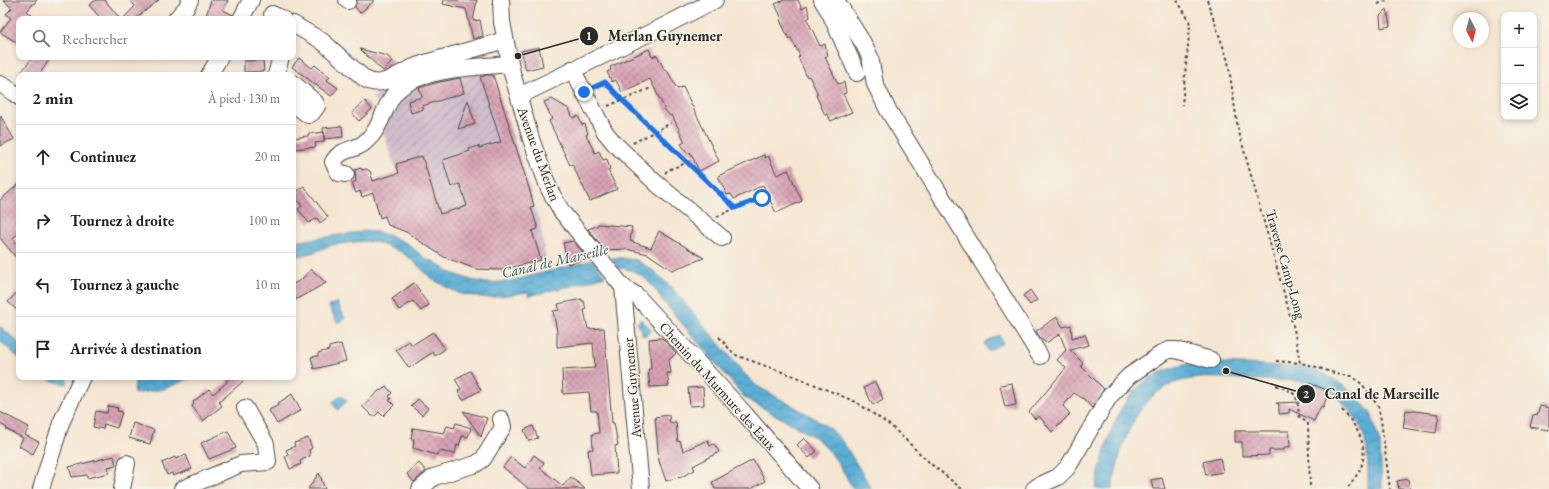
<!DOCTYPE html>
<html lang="fr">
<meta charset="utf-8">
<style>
body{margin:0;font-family:"EB Garamond",serif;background:#f2f2f2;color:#222}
.controls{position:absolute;right:12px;top:12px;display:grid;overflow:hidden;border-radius:8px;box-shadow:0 2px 6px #0003}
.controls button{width:36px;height:36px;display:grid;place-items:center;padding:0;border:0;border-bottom:1px solid #e0e0e0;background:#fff;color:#222;font:20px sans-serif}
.compass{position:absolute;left:1453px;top:12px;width:36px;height:36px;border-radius:50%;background:#fff;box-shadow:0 2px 6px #0003;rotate:173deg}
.stop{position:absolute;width:12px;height:12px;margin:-9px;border:3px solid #1a73e8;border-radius:50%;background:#fff}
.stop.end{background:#1a73e8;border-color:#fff;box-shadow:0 1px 4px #0008}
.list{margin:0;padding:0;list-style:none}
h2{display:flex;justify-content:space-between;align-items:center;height:52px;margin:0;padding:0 16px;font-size:17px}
h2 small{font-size:13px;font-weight:400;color:#767676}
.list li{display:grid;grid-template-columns:26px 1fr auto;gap:12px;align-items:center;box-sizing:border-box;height:64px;padding:0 16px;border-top:1px solid #e0e0e0}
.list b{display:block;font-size:15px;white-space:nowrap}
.list em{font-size:13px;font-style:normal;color:#767676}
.icon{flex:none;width:22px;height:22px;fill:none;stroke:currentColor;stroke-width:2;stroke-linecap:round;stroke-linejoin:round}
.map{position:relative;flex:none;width:1549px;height:489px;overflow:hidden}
.search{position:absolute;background:#fff;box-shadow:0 2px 6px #0003;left:16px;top:16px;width:280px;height:44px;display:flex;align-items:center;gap:10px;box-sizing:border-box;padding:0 14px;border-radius:8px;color:#767676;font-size:15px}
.panel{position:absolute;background:#fff;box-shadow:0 2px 6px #0003;left:16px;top:72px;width:280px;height:308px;border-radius:8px}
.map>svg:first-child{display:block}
.industrial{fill:url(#industrial-furrows)}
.water{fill:url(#water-waves);stroke:#426c80}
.building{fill:url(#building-cross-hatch)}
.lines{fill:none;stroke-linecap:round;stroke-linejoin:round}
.minor-casing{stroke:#494744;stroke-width:18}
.path{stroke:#494744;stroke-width:2;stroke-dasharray:3 3;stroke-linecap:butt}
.minor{stroke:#fff;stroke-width:16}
.route{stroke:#1a73e8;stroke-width:5}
.labels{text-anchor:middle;stroke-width:3;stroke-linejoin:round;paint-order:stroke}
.street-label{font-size:14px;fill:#2b2b2b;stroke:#f7f3e8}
.water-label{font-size:15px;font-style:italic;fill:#3b5967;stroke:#f7f3e8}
.leader{fill:none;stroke:#2b2b2b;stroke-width:1.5}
.callout-dot{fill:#2b2b2b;stroke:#f7f3e8;stroke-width:1.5}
.mark-label{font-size:12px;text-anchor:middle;font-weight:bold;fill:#fff}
.callout-label{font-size:15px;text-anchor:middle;font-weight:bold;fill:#2b2b2b;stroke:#f7f3e8;stroke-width:3;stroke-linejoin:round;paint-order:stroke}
</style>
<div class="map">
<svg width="1549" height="489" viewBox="0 0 1549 489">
<defs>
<pattern id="industrial-furrows" width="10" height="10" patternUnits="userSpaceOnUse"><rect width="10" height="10" fill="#d0bdcc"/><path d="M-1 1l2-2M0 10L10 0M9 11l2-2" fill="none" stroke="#a99aa6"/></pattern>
<pattern id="water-waves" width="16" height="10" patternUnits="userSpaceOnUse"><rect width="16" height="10" fill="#5aaed6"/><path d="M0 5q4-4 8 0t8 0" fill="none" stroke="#4b8eae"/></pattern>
<pattern id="building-cross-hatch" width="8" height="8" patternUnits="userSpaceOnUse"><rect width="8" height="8" fill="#d9a3b6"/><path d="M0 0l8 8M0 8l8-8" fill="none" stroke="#b08594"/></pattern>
</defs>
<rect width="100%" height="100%" fill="#f7f3e8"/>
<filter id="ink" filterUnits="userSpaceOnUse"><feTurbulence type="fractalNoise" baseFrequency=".025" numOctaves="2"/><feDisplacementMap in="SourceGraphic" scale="8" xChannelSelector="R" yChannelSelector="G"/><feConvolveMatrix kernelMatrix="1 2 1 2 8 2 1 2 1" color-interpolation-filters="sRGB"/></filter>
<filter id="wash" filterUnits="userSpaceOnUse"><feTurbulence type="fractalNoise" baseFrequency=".012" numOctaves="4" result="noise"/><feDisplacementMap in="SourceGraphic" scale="16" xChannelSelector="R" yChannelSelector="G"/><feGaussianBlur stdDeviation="0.9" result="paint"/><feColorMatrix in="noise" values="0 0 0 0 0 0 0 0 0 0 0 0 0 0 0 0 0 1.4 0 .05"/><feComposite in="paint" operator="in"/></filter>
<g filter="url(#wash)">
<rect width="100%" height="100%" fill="#f5e6d2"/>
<polygon class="industrial" points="486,52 538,218 539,218 546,258 501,270 476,269 444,257 406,232 388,225 372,181 397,173 383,131 381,106 372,98 417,72"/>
<g class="water">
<polygon points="367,231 377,232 391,236 408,244 427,260 434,261 449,272 471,280 487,283 511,281 593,260 605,276 557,290 557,289 529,296 528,292 488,298 461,294 446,287 432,279 411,259 401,252 376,242 362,241 331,245 315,252 293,257 293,242"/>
<path d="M612 258H621L636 260 654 271 674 290 743 372 757 386 811 416 831 429 843 442 872 489H853C842 469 832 450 813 436L752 402 744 397 662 300C654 284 636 267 617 268Z"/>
<polygon points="337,302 345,318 342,321 337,322 329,306"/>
<polygon points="641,319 652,330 646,336 642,335 642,331 636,324"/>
<polygon points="0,326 19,343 19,358 0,341"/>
<polygon points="999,335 1003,343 988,351 984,343"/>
<path d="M1204 362 1301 367 1323 373 1343 385 1353 393 1371 413 1380 443 1382 489H1368C1368 451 1370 425 1337 398L1338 397C1312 377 1289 381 1257 380 1236 379 1212 376 1191 379 1136 386 1121 444 1112 489H1096C1097 476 1102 463 1105 450 1121 394 1144 368 1204 362Z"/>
<polygon points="43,377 67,377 67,384 53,381"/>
<polygon points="155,377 193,377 164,389 134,394 135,379"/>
<polygon points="341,395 347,401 338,410 332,403"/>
</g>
<g id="blocks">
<g class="building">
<polygon points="3,0 37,0 27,11 36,19 19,19 19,44 0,32 11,18 6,14 12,8"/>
<polygon points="96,0 105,0 120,19 101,19 89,5"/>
<polygon points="130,0 159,0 135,19 123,19 135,6"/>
<polygon points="211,0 228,0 223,10 233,15 232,19 205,19"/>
<polygon points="357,0 375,0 360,13 355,7"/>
<polygon points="444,0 477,0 473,21 480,20 483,36 473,39 466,9 443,4"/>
<polygon points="784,0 798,0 802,9 807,6 810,17 807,19 820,46 825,44 828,56 825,57 838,84 844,82 846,93 843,94 852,112 831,121 827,114 825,115 816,95 818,94 809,76 807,77 798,57 800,56 791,38 789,39 780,20 782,19 775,4"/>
<polygon points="1387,9 1390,26 1381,28 1380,16"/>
<polygon points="539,47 543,66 526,70 521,51"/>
<polygon points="360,49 387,56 393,61 383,71"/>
<polygon points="649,49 652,57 657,55 665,71 667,70 677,89 683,87 719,161 699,171 690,152 688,154 681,144 685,142 672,115 670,116 665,110 650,79 622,92 616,80 612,82 607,72 611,70 610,67"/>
<polygon points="33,57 51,57 39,75 19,75"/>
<polygon points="299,58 312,68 315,65 330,77 327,80 338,88 331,96 292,67"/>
<polygon points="263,60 264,71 244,72 244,61"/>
<polygon points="487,75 493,75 529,188 534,206 531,207 538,229 532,231 541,260 501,270 476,269 444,257 406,232 388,225 385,216 380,218 373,193 362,197 360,191 356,193 352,183 356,181 355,170 361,168 362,170 366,169 370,171 373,181 399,173 396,164 422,156 440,214 467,206 460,184 451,187 443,160 470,151 469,149 479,146 479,148 501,142 480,77"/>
<polygon points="460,78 464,93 422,106 424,109 411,113 408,101 422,97 419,88 435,83"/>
<polygon points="552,99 569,109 573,118 578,116 582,125 585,124 588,134 586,135 595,153 599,151 603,160 607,159 610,169 608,170 617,189 590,201 572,164 570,165 549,121 552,119 544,102"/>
<polygon points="468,100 475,124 458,129"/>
<polygon points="365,101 372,109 359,121 352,113"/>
<polygon points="0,115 14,139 0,146"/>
<polygon points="342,126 343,137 324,139 323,128"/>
<polygon points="324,132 324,142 315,143 316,147 293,149 293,138 308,136 308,134"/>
<polygon points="764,155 765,158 768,156 777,175 788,170 802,201 776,213 763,185 734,199 731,194 727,195 718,176"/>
<polygon points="19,184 19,233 13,238 19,246 19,261 0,238 0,200"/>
<polygon points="304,186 328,217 320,223 317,218 309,223 298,209 302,206 293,194"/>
<polygon points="598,224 632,227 630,241 651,248 659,231 704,258 672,270 648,254 626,249 605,250 588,229 597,226"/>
<polygon points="573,241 583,253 585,259 568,264 563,243"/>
<polygon points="311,269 326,283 293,301 293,284 301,280"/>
<polygon points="414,283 420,291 419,292 429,305 421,311 413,301 399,310 392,299"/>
<polygon points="19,290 19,312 8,302"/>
<polygon points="1030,290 1037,300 1030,305 1023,296"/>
<polygon points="582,299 582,301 584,301 586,310 584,310 588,329 604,328 612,423 614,423 618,445 615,446 617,473 591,475 588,450 593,449 592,434 599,433 597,411 591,411 589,392 563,394 562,370 595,368 593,343 557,347 557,331 553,311 559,310 558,304"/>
<polygon points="1057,317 1063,327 1071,325 1072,338 1085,334 1089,345 1070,350 1083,363 1081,366 1104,389 1092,408 1084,399 1074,393 1063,406 1070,414 1052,432 1039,416 1035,419 1029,412 1066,368 1057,360 1066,350 1060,334 1046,343 1041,339 1036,331"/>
<polygon points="433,332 445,349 435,356 433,352 409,368 396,350 409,341 412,345"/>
<polygon points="662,338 676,353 669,360 671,373 667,373 669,386 650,387 648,369 651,369 649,339"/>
<polygon points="341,344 346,361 314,369 311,357 318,356 318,353 329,350 329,347"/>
<polygon points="470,371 481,390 463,400 458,391 461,389 455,379"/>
<polygon points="231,377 248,377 219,402 222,406 203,421 192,406 194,404 193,402 209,389 213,394 227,382 226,381"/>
<polygon points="875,382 883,399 873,405 864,388"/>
<polygon points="1012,383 1016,405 1005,407 1000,385"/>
<polygon points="1309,383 1329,391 1323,407 1321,406 1314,421 1289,409 1289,413 1279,414 1279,404 1276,403 1301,402"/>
<polygon points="386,386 392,393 389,396 391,399 389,400 394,405 383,416 379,412 375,416 372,416 362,406 380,390 381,391"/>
<polygon points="703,387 704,405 690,406 688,388"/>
<polygon points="292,394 301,410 277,424 269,410 279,405 278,403"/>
<polygon points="418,399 428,408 422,415 411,406"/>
<polygon points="108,406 118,408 117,411 122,412 117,428 104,424 103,429 93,427 96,411 107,413"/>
<polygon points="1540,406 1549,408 1549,430 1530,427 1533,415 1537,416"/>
<polygon points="1406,410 1439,414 1436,433 1403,428"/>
<polygon points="463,411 487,418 481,437"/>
<polygon points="0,412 29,427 25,435 39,442 33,454 19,446 23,438 6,429 7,428 0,424"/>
<polygon points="669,415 670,423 676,422 678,442 680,441 683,451 708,440 710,446 714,444 719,452 693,466 695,470 679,478 678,477 666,481 659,461 655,417"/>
<polygon points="133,423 154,430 150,444 129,438"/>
<polygon points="456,423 471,428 468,437 462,436 459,446 457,445 455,454 439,451 437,455 413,448 414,439 411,439 413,428 444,433 447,426 454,428"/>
<polygon points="533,426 538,438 529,441 524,430"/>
<polygon points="228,431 236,448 209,459 201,443"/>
<polygon points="1235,431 1289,431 1290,447 1284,447 1284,450 1269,450 1269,455 1242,456 1242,442 1235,442"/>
<polygon points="308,438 312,448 309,450 310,456 300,461 301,464 290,469 285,456 289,455 286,450 295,446 294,443"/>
<polygon points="804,438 817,451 809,458 797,445"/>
<polygon points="186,455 192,469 173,476 172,473 167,475 162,463 175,457 176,459"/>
<polygon points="534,455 544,463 540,468 563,486 571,477 585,489 529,489 503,467 511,457 525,468"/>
<polygon points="114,456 116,465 108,467 109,473 87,478 87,475 72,477 69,467"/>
<polygon points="1220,458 1223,472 1206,475 1203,462"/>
<polygon points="753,460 765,481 751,489 715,489 712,482"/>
<polygon points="419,463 426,471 414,482 407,474"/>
<polygon points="319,473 325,489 308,489"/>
<polygon points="1162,478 1165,489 1153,489 1151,480"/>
<polygon points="1408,479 1410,489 1399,489 1397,481"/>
</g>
</g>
</g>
<g filter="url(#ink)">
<use href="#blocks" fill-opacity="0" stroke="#494744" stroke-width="1"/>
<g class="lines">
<defs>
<g id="minor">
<polyline points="347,0 348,1"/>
<polyline points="501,0 502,22 512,73 531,139 549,189 562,212 623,287 636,295 745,414 810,489"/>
<polyline points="822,0 830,13 857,73"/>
<polyline points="836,0 863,43 870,57 875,84 888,110 1040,356"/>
<polyline points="272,14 283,19"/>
<polyline points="176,19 186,8 190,0"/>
<polyline points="241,19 251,0"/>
<path d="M293 24 322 41 365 79C379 88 391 78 404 72 410 68 416 66 422 64L505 40"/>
<polyline points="572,69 605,132 614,143 656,183 722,238"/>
<polyline points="209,75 220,57"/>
<polyline points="276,75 281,57"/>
<polyline points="293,83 315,102 317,106 312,113 308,115 293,103"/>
<polyline points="0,84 6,87 19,97"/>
<polyline points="519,96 664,26 715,0"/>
<path d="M346 174 339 173 333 162C341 149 348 152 361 145 365 143 369 138 372 135 382 123 385 104 396 92 417 68 479 67 510 64"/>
<polyline points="623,287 641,489"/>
<polyline points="41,489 61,423 82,377"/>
<polyline points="122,489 127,463"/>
<polyline points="182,489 241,464 268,462 266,444 245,408"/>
<polyline points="420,489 434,477 476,464 483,459 503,427 501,419"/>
<polyline points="1034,489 1038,486 1058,477 1068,467 1109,397 1129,376 1164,352 1169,350 1176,350 1211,360"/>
</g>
</defs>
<use href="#minor" class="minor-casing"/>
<g class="path">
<polyline points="1177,0 1189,20 1190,26 1182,105"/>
<polyline points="1207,0 1228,61 1238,129 1294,329 1300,363 1310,365 1340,375 1351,376 1362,384 1378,406 1381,420 1390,489"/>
<polyline points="1378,4 1388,0"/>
<polyline points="596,86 605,82 622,100 735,208"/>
<polyline points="608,106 651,88"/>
<polyline points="633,143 671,123"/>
<polyline points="665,173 668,170 691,161"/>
<polyline points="717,217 735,208 762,198"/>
<polyline points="719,337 734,354 738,356 799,378 856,402 891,426 931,464 962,489"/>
<polyline points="1276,361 1300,363"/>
<path d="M1276 385C1297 394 1297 392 1299 416L1308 424 1310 489"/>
<path d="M1342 410C1357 426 1369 446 1361 467 1358 475 1351 482 1347 489"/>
</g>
<use href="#minor" class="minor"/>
</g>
</g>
<g class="lines" filter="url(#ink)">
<polyline class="route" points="584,92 605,82 622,100 735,208 762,198"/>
</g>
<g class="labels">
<g class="street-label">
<text transform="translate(539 154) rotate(70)" y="5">Avenue du Merlan</text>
<text transform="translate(1286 264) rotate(74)" y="5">Traverse Camp-Long</text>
<text transform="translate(718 386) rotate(48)" y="5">Chemin du Murmure des Eaux</text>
<text transform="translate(632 388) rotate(-95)" y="5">Avenue Guynemer</text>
</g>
<g class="water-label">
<text transform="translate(555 261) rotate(-13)" y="5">Canal de Marseille</text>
</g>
</g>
<path class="leader" d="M518 56L589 36M1226 371L1306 394"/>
<g class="callout-dot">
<circle cx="518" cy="56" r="4"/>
<circle cx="1226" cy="371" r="4"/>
<circle cx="589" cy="36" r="10"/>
<circle cx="1306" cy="394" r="10"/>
</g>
<g class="mark-label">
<text x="589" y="40">1</text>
<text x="1306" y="398">2</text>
</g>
<g class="callout-label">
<text x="665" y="41">Merlan Guynemer</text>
<text x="1382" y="399">Canal de Marseille</text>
</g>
</svg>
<div class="controls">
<button>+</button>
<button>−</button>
<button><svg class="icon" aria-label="layers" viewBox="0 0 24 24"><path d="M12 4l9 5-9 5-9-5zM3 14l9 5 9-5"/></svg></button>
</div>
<svg class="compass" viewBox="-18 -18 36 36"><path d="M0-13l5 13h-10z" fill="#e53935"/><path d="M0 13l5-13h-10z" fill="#767676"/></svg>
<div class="stop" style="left:762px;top:198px"></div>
<div class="stop end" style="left:584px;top:92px"></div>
<div class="search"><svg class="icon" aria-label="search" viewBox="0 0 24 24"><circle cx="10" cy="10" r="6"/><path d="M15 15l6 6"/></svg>Rechercher</div>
<section class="panel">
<h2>2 min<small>À pied · 130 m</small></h2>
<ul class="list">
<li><svg class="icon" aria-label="ahead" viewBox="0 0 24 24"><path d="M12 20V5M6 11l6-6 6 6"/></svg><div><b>Continuez</b></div><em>20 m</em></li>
<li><svg class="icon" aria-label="right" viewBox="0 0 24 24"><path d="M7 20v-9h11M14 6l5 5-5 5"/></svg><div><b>Tournez à droite</b></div><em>100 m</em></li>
<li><svg class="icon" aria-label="left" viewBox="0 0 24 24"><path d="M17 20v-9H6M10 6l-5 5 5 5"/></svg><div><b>Tournez à gauche</b></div><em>10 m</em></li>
<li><svg class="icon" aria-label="arrive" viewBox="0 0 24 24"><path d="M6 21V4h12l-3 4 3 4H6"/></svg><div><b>Arrivée à destination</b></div></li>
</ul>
</section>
</div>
